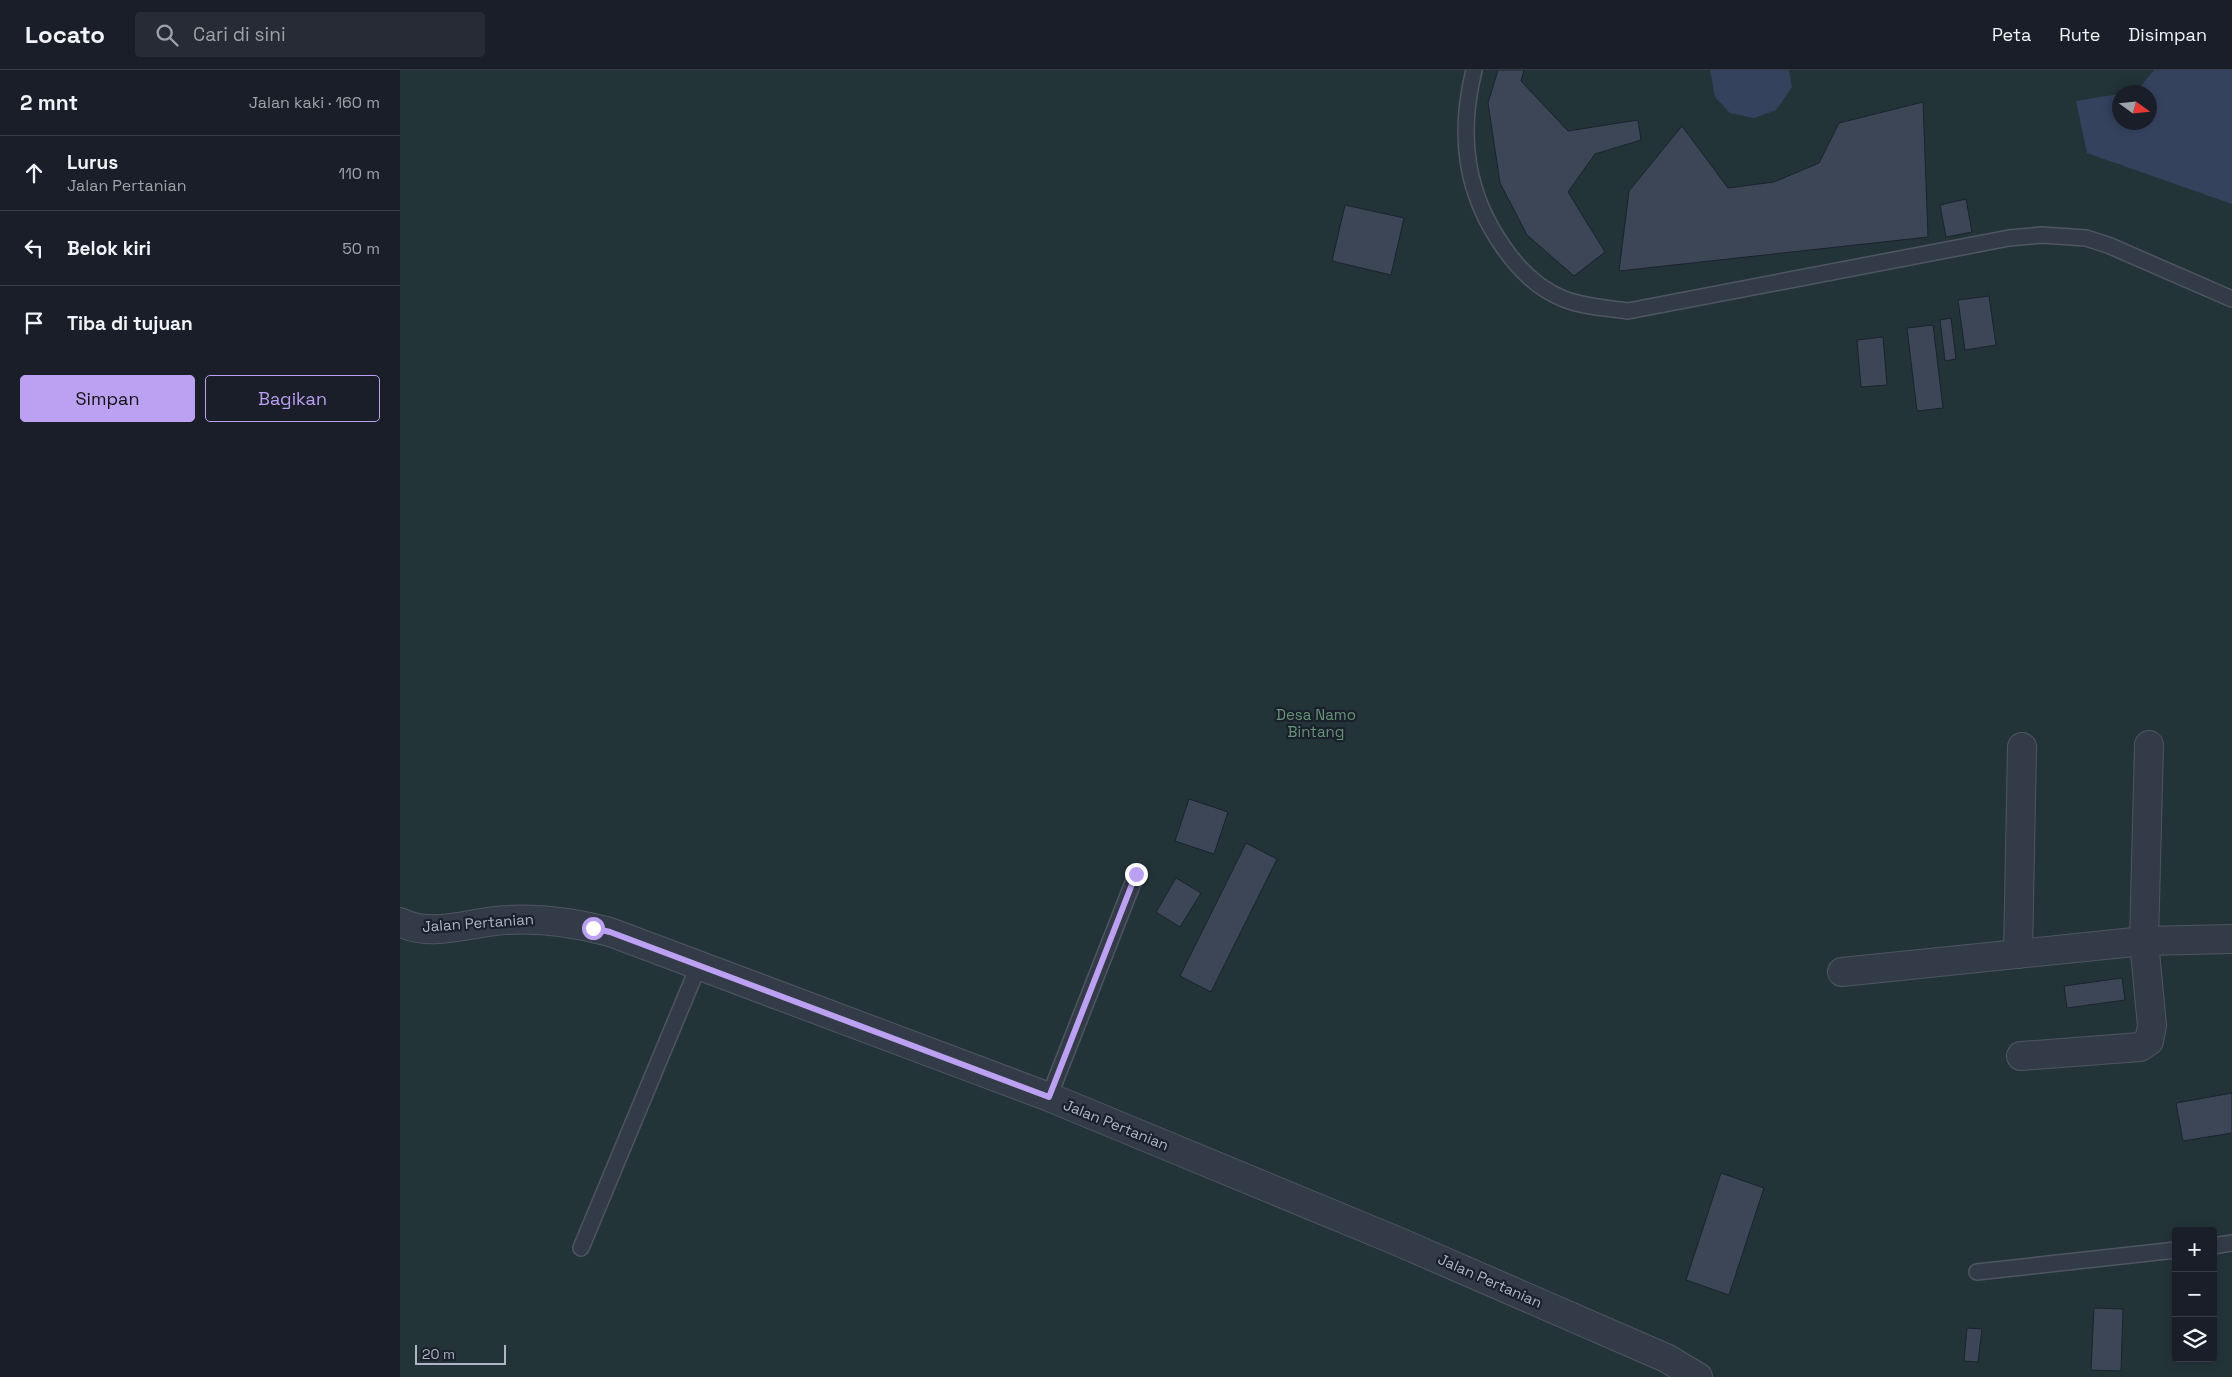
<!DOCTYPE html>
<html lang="id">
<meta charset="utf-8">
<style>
body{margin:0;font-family:"Space Grotesk",sans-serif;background:#262b35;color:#f1f3f6}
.controls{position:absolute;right:15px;bottom:15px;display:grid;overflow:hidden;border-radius:5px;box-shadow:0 2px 8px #0003}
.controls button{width:45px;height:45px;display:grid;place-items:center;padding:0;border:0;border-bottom:1px solid #373c46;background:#191e29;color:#f1f3f6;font:25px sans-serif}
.compass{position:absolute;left:1712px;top:15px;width:45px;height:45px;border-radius:50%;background:#191e29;box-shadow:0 2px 8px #0003;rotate:105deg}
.scale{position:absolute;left:15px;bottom:12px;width:91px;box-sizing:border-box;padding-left:5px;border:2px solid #afb5c4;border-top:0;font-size:14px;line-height:18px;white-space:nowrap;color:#afb5c4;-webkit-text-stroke:4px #1a202c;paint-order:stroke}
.stop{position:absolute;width:15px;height:15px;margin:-11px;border:4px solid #bca0f2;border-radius:50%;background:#fff}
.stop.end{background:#bca0f2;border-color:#fff;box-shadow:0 1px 5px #0008}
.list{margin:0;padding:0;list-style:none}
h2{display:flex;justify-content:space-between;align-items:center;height:65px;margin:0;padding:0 20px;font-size:21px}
h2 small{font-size:16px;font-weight:400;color:#9fa2a8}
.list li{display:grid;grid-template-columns:32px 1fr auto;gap:15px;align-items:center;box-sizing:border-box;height:75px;padding:0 20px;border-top:1px solid #373c46}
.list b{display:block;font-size:19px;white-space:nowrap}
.list p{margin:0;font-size:16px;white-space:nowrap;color:#9fa2a8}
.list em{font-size:16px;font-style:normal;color:#9fa2a8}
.actions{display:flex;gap:10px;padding:15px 20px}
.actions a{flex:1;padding:11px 0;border:1px solid #bca0f2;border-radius:5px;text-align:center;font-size:18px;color:#bca0f2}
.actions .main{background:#bca0f2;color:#111}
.icon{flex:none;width:28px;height:28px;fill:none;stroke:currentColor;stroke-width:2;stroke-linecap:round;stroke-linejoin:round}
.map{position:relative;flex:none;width:1832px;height:1307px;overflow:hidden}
header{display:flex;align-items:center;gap:30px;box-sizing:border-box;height:70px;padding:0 25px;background:#191e29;border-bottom:1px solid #373c46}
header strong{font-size:24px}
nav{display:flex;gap:28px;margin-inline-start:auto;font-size:18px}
.search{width:350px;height:45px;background:#262b35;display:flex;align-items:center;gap:12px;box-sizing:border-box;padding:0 18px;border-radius:5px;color:#9fa2a8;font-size:19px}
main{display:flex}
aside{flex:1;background:#191e29}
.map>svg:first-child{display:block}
.green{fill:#233438;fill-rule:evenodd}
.water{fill:#35425e}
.building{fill:#3d4657;stroke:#1c222e}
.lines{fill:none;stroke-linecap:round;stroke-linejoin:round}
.service-casing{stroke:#4f5562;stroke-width:18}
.minor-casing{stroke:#4f5562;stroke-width:30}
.service{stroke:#343b48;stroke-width:15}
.minor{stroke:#343b48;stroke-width:28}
.route{stroke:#bca0f2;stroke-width:6}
.labels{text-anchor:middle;stroke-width:4.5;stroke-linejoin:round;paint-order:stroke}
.park-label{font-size:15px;fill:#679476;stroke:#1a202c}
.street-label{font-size:15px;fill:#afb5c4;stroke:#1a202c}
</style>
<header>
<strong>Locato</strong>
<div class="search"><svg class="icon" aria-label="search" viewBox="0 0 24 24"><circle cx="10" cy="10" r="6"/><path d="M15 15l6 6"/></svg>Cari di sini</div>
<nav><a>Peta</a><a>Rute</a><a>Disimpan</a></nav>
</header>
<main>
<aside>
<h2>2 mnt<small>Jalan kaki · 160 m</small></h2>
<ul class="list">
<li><svg class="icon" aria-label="ahead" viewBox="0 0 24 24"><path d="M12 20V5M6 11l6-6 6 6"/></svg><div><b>Lurus</b><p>Jalan Pertanian</p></div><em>110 m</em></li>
<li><svg class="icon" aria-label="left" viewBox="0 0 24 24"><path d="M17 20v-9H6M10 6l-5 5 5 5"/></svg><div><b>Belok kiri</b></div><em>50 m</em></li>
<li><svg class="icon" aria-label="arrive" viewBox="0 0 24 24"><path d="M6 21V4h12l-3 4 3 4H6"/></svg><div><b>Tiba di tujuan</b></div></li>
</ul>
<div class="actions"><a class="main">Simpan</a><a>Bagikan</a></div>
</aside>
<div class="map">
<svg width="1832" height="1307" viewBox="0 0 1832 1307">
<rect width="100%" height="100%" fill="#212837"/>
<path class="green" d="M0 0H1832V1307H0ZM1720 22H1750V52H1720ZM1776 1161H1813V1288H1776Z"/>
<g class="water">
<polygon points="1310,0 1389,0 1392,17 1376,40 1354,48 1330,43 1315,27"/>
<polygon points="1754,0 1832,0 1832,134 1687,83 1676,31 1719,24 1720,52 1750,52 1750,22 1729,22 1737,21"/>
</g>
<g class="building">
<polygon points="1098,0 1124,0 1121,11 1168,61 1238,50 1241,70 1195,84 1168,122 1205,182 1174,206 1127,165 1100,113 1088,33"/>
<polygon points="1523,32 1528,167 1219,201 1229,121 1282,56 1328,118 1374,112 1419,93 1439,53"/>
<polygon points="1566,129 1572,162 1546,167 1540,135"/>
<polygon points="945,135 1004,148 991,205 932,191"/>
<polygon points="1589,226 1596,275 1565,280 1558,230"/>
<polygon points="1551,248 1556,289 1545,291 1540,250"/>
<polygon points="1533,255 1543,338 1517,341 1507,258"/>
<polygon points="1483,267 1487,315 1461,317 1457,270"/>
<polygon points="789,729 828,742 814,784 775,771"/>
<polygon points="846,773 877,789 811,922 780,906"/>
<polygon points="776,808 801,823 780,857 756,842"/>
<polygon points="1722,908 1725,930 1667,938 1664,916"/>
<polygon points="1832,1023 1832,1063 1783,1071 1776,1033"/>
<polygon points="1321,1103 1364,1118 1329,1225 1286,1210"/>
<polygon points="1694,1238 1723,1239 1721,1301 1691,1300"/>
<polygon points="1567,1258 1582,1259 1578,1292 1564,1291"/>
</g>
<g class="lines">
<defs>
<g id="service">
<path d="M1074 0C1058 65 1065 123 1104 178 1120 201 1138 219 1164 229 1184 237 1207 238 1228 241L1609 168 1642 165 1686 168 1708 175 1832 229"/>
<polyline points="649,1027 736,805"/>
<polyline points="1813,1176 1832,1173"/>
<polyline points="181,1178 298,897"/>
<polyline points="1577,1202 1776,1180"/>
</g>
<g id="minor">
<path d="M0 852C32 869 73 851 107 850 143 848 176 853 210 862L649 1027 997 1171 1266 1288 1298 1307"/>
<polyline points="1618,884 1622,677"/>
<polyline points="1442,902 1744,871 1832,869"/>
<polyline points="1621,986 1740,977 1749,971 1752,956 1744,871 1749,675"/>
</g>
</defs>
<use href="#service" class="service-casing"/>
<use href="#minor" class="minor-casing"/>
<use href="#service" class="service"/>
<use href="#minor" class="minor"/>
</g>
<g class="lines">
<polyline class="route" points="193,858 210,862 649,1027 736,804"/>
</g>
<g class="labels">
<g class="park-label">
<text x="916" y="650">Desa Namo<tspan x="916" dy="17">Bintang</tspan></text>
</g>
<g class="street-label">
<text transform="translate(78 853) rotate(-4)" y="5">Jalan Pertanian</text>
<text transform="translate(716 1055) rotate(22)" y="5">Jalan Pertanian</text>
<text transform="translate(1090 1211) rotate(24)" y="5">Jalan Pertanian</text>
</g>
</g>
</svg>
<div class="controls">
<button>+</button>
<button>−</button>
<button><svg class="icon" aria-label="layers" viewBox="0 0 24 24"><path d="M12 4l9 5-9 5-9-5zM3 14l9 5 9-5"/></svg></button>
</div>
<svg class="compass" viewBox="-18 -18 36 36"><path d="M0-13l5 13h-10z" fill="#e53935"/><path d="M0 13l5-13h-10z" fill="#9fa2a8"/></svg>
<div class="scale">20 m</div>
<div class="stop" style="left:193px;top:858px"></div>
<div class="stop end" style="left:736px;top:804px"></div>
</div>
</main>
